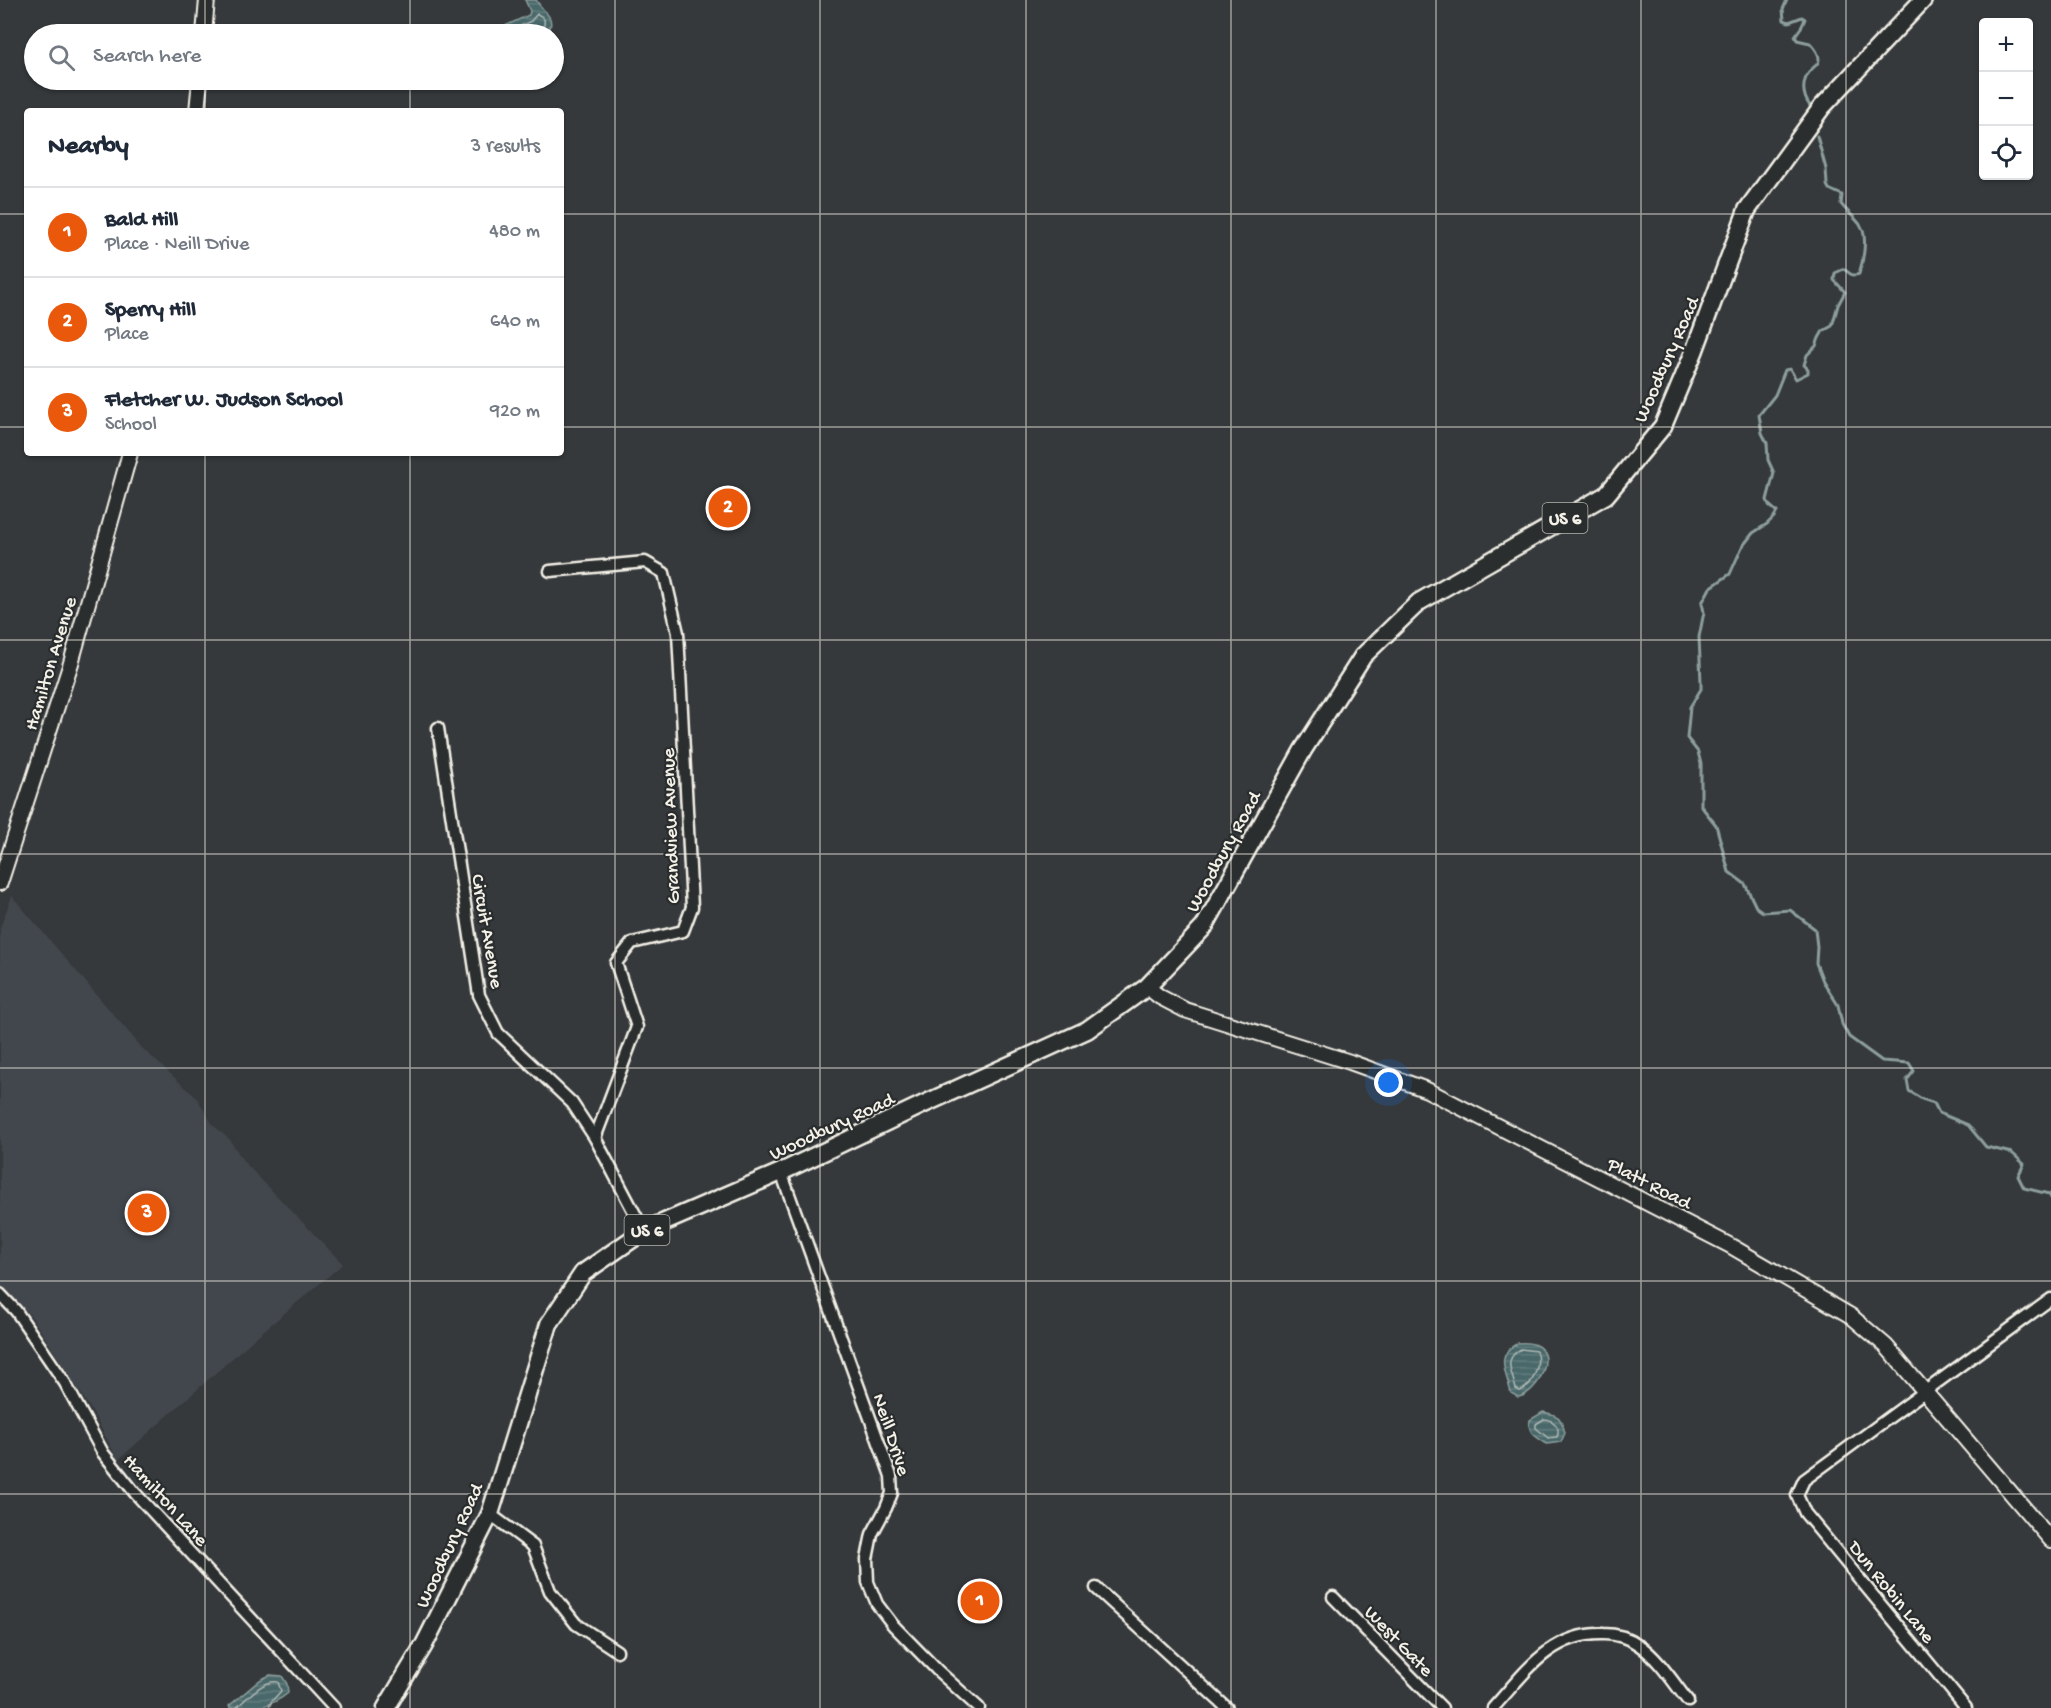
<!DOCTYPE html>
<meta charset="utf-8">
<style>
body{margin:0;font-family:"Gochi Hand",sans-serif;background:#f6f6f7;color:#1f2937}
.controls{position:absolute;right:18px;top:18px;display:grid;overflow:hidden;border-radius:6px;box-shadow:0 2px 4px #0004}
.controls button{width:54px;height:54px;display:grid;place-items:center;padding:0;border:0;border-bottom:2px solid #e0e1e3;background:#fff;color:#1f2937;font:30px sans-serif}
.you{position:absolute;left:1389px;top:1083px;width:21px;height:21px;margin:-15px;border:4px solid #fff;border-radius:50%;background:#1a73e8;box-shadow:0 0 0 9px #1a73e833}
.badge{display:grid;place-items:center;width:39px;height:39px;border-radius:50%;background:#ea580c;color:#fff;font-size:20px;font-weight:700}
.pin{position:absolute;translate:-50% -50%;border:3px solid #fff;box-shadow:0 2px 6px #0006}
.list{margin:0;padding:0;list-style:none}
h2{display:flex;justify-content:space-between;align-items:center;height:78px;margin:0;padding:0 24px;font-size:26px}
h2 small{font-size:20px;font-weight:400;color:#747a83}
.list li{display:grid;grid-template-columns:39px 1fr auto;gap:18px;align-items:center;box-sizing:border-box;height:90px;padding:0 24px;border-top:2px solid #e0e1e3}
.list b{display:block;font-size:22px;white-space:nowrap}
.list p{margin:0;font-size:20px;white-space:nowrap;color:#747a83}
.list em{font-size:20px;font-style:normal;color:#747a83}
.icon{flex:none;width:33px;height:33px;fill:none;stroke:currentColor;stroke-width:2;stroke-linecap:round;stroke-linejoin:round}
.map{position:relative;flex:none;width:2051px;height:1708px;overflow:hidden}
.search{position:absolute;background:#fff;box-shadow:0 2px 4px #0004;left:24px;top:24px;width:540px;height:66px;display:flex;align-items:center;gap:15px;box-sizing:border-box;padding:0 21px;border-radius:33px;color:#747a83;font-size:22px}
.panel{position:absolute;background:#fff;box-shadow:0 2px 4px #0004;left:24px;top:108px;width:540px;height:348px;border-radius:6px}
.map>svg:first-child{display:block}
.built{fill:#42474d}
.water{fill:url(#water-rules);stroke:#8d9e9c;stroke-width:1.5}
.lines{fill:none;stroke-linecap:round;stroke-linejoin:round}
.shore{stroke:#b0bab6;stroke-width:1.5}
.stream{stroke:#8d9e9c;stroke-width:3}
.minor-casing{stroke:#f4f1e8;stroke-width:15}
.tertiary-casing{stroke:#f4f1e8;stroke-width:18}
.primary-casing{stroke:#f4f1e8;stroke-width:21}
.minor{stroke:#2a2d2e;stroke-width:10}
.tertiary{stroke:#2a2d2e;stroke-width:14}
.primary{stroke:#2a2d2e;stroke-width:16}
.grid{fill:none;stroke:#f4f1e8;stroke-width:1.5;stroke-opacity:0.55}
.labels{text-anchor:middle;stroke-width:4.5;stroke-linejoin:round;paint-order:stroke}
.shield{fill:#2a2d2e;stroke:#b7b6b0;stroke-width:1.5}
.shield-label{font-size:18px;font-weight:bold;fill:#f4f1e8}
.street-label{font-size:20px;fill:#f4f1e8;stroke:#2a2d2e}
</style>
<div class="map">
<svg width="2051" height="1708" viewBox="0 0 2051 1708">
<defs>
<pattern id="water-rules" width="6" height="5" patternUnits="userSpaceOnUse" patternTransform="scale(1.5)"><rect width="6" height="5" fill="#49676a"/><path d="M0 2.5h6" fill="none" stroke="#647d7f"/></pattern>
</defs>
<rect width="100%" height="100%" fill="#35393c"/>
<filter id="ink" filterUnits="userSpaceOnUse"><feTurbulence type="fractalNoise" baseFrequency=".0167" numOctaves="2"/><feDisplacementMap in="SourceGraphic" scale="12" xChannelSelector="R" yChannelSelector="G"/><feConvolveMatrix kernelMatrix="1 2 1 2 8 2 1 2 1" color-interpolation-filters="sRGB"/></filter>
<g filter="url(#ink)">
<polygon class="built" points="12,896 143,1049 197,1098 213,1125 230,1140 244,1162 343,1264 255,1338 118,1460 92,1411 32,1317 0,1285 0,928"/>
<g class="water">
<path d="M525 0H536C545 15 556 15 548 34H503L505 26 529 15 530 11Z"/>
<path d="M1518 1343C1565 1338 1541 1394 1518 1397L1511 1393C1506 1371 1494 1356 1518 1343Z"/>
<path d="M1543 1412C1559 1415 1561 1417 1565 1433L1561 1442 1547 1444C1538 1438 1526 1433 1530 1420Z"/>
<path d="M270 1675 282 1676 287 1684 288 1693C271 1708 254 1708 230 1708L229 1706 260 1680Z"/>
</g>
<g class="lines">
<g class="shore">
<path d="M509 34 510 31 531 21 537 14C549 19 543 25 542 34"/>
<path d="M1521 1349 1536 1351C1541 1364 1534 1385 1520 1391L1516 1389C1512 1372 1502 1359 1521 1349Z"/>
<path d="M1544 1419C1554 1420 1561 1427 1557 1437L1548 1438 1536 1428V1424Z"/>
<path d="M236 1708C247 1699 263 1679 278 1682L281 1691 271 1702 269 1708"/>
</g>
<g class="stream">
<path d="M1787 0 1783 9 1784 20 1789 22 1802 17 1805 19 1802 26 1795 36 1797 40 1810 43C1814 47 1819 53 1819 59 1819 65 1814 66 1811 70 1801 81 1802 95 1810 106"/>
<path d="M1817 136 1826 169 1827 185 1829 189 1842 195 1841 204C1847 212 1856 218 1861 226 1868 237 1863 262 1859 274 1852 277 1849 273 1844 269L1835 273 1834 280 1845 292 1838 305 1832 326 1823 331 1819 338 1816 346 1807 355 1804 365 1808 369V373L1796 379 1790 369 1785 370 1775 395 1759 415 1762 433 1767 443 1768 460 1774 473 1767 500 1769 505 1777 512 1774 517 1767 524 1753 533 1742 547 1730 574 1710 588 1702 603 1704 612 1699 637 1701 682V689L1690 707 1687 738 1698 752 1701 764V806L1716 825 1729 872 1745 884 1756 907 1763 912 1790 910 1815 929 1817 947 1816 963 1823 981 1838 1005 1842 1024 1849 1037 1882 1061 1909 1063 1914 1071 1907 1080 1909 1091 1922 1099 1934 1103 1939 1113 1968 1125 1986 1147 2012 1153 2024 1164 2018 1176 2024 1188 2049 1194 2051 1198"/>
</g>
<defs>
<g id="minor">
<polyline points="550,571 645,562 664,573 678,633 692,907 683,931 632,943 616,963 637,1027 595,1138"/>
<polyline points="438,728 479,995 498,1033 572,1103 595,1138 644,1231"/>
<polyline points="781,1172 891,1476 892,1493 886,1508 872,1534 867,1559 868,1582 877,1604 893,1625 938,1671 979,1708"/>
<polyline points="0,1294 16,1311 65,1383 103,1453 135,1493 334,1708"/>
<polyline points="490,1514 533,1546 550,1591 576,1624 617,1651"/>
<polyline points="1096,1588 1227,1708"/>
<polyline points="1333,1597 1442,1708"/>
<path d="M1493 1708C1525 1673 1551 1632 1604 1634 1616 1634 1629 1638 1639 1645 1659 1659 1673 1682 1688 1701"/>
<polyline points="1966,1708 1805,1513 1797,1495 1804,1480 2051,1299"/>
</g>
<g id="tertiary">
<polyline points="204,34 207,0"/>
<polyline points="197,111 200,80"/>
<polyline points="0,883 71,663 130,453"/>
<polyline points="1147,987 1160,997 1185,1010 1350,1062 1427,1090 1729,1245 1851,1316 1886,1346 2051,1540"/>
</g>
<polyline id="primary" points="386,1708 424,1645 490,1514 549,1324 583,1273 644,1231 781,1172 924,1104 1087,1030 1147,987 1204,927 1303,750 1363,656 1419,602 1606,495 1663,426 1694,352 1747,210 1822,107 1923,0"/>
</defs>
<use href="#minor" class="minor-casing"/>
<use href="#tertiary" class="tertiary-casing"/>
<use href="#primary" class="primary-casing"/>
<use href="#minor" class="minor"/>
<use href="#tertiary" class="tertiary"/>
<use href="#primary" class="primary"/>
</g>
</g>
<path class="grid" d="M205 0V34M410 0V34M615 0V1708M820 0V1708M1026 0V1708M1231 0V1708M1436 0V1708M1641 0V1708M1846 0V1708M205 80V111M410 80V111M0 214H27M561 214H2051M0 427H27M561 427H2051M205 453V1708M410 453V1708M0 640H2051M0 854H2051M0 1068H2051M0 1281H2051M0 1494H2051"/>
<g class="labels">
<g class="shield">
<rect x="1542.5" y="503" width="45" height="30" rx="4.5"/>
<rect x="624.5" y="1215" width="45" height="30" rx="4.5"/>
</g>
<g class="shield-label">
<text x="1565" y="524">US 6</text>
<text x="647" y="1236">US 6</text>
</g>
<g class="street-label">
<text transform="translate(1665 359) rotate(-66)" y="7">Woodbury Road</text>
<text transform="translate(49 663) rotate(-73)" y="7">Hamilton Avenue</text>
<text transform="translate(669 826) rotate(-92)" y="7">Grandview Avenue</text>
<text transform="translate(1222 851) rotate(-61)" y="7">Woodbury Road</text>
<text transform="translate(489 931) rotate(80)" y="7">Circuit Avenue</text>
<text transform="translate(831 1125) rotate(-25)" y="7">Woodbury Road</text>
<text transform="translate(1650 1182) rotate(27)" y="7">Platt Road</text>
<text transform="translate(893 1434) rotate(72)" y="7">Neill Drive</text>
<text transform="translate(167 1499) rotate(48)" y="7">Hamilton Lane</text>
<text transform="translate(448 1545) rotate(-65)" y="7">Woodbury Road</text>
<text transform="translate(1893 1591) rotate(51)" y="7">Dun Robin Lane</text>
<text transform="translate(1400 1640) rotate(46)" y="7">West Gate</text>
</g>
</g>
</svg>
<div class="controls">
<button>+</button>
<button>−</button>
<button><svg class="icon" aria-label="locate" viewBox="0 0 24 24"><circle cx="12" cy="12" r="6"/><path d="M12 2v4M12 18v4M2 12h4M18 12h4"/></svg></button>
</div>
<div class="you"></div>
<div class="pin badge" style="left:980px;top:1601px">1</div>
<div class="pin badge" style="left:728px;top:508px">2</div>
<div class="pin badge" style="left:147px;top:1213px">3</div>
<div class="search"><svg class="icon" aria-label="search" viewBox="0 0 24 24"><circle cx="10" cy="10" r="6"/><path d="M15 15l6 6"/></svg>Search here</div>
<section class="panel">
<h2>Nearby<small>3 results</small></h2>
<ul class="list">
<li><span class="badge">1</span><div><b>Bald Hill</b><p>Place · Neill Drive</p></div><em>480 m</em></li>
<li><span class="badge">2</span><div><b>Sperry Hill</b><p>Place</p></div><em>640 m</em></li>
<li><span class="badge">3</span><div><b>Fletcher W. Judson School</b><p>School</p></div><em>920 m</em></li>
</ul>
</section>
</div>
